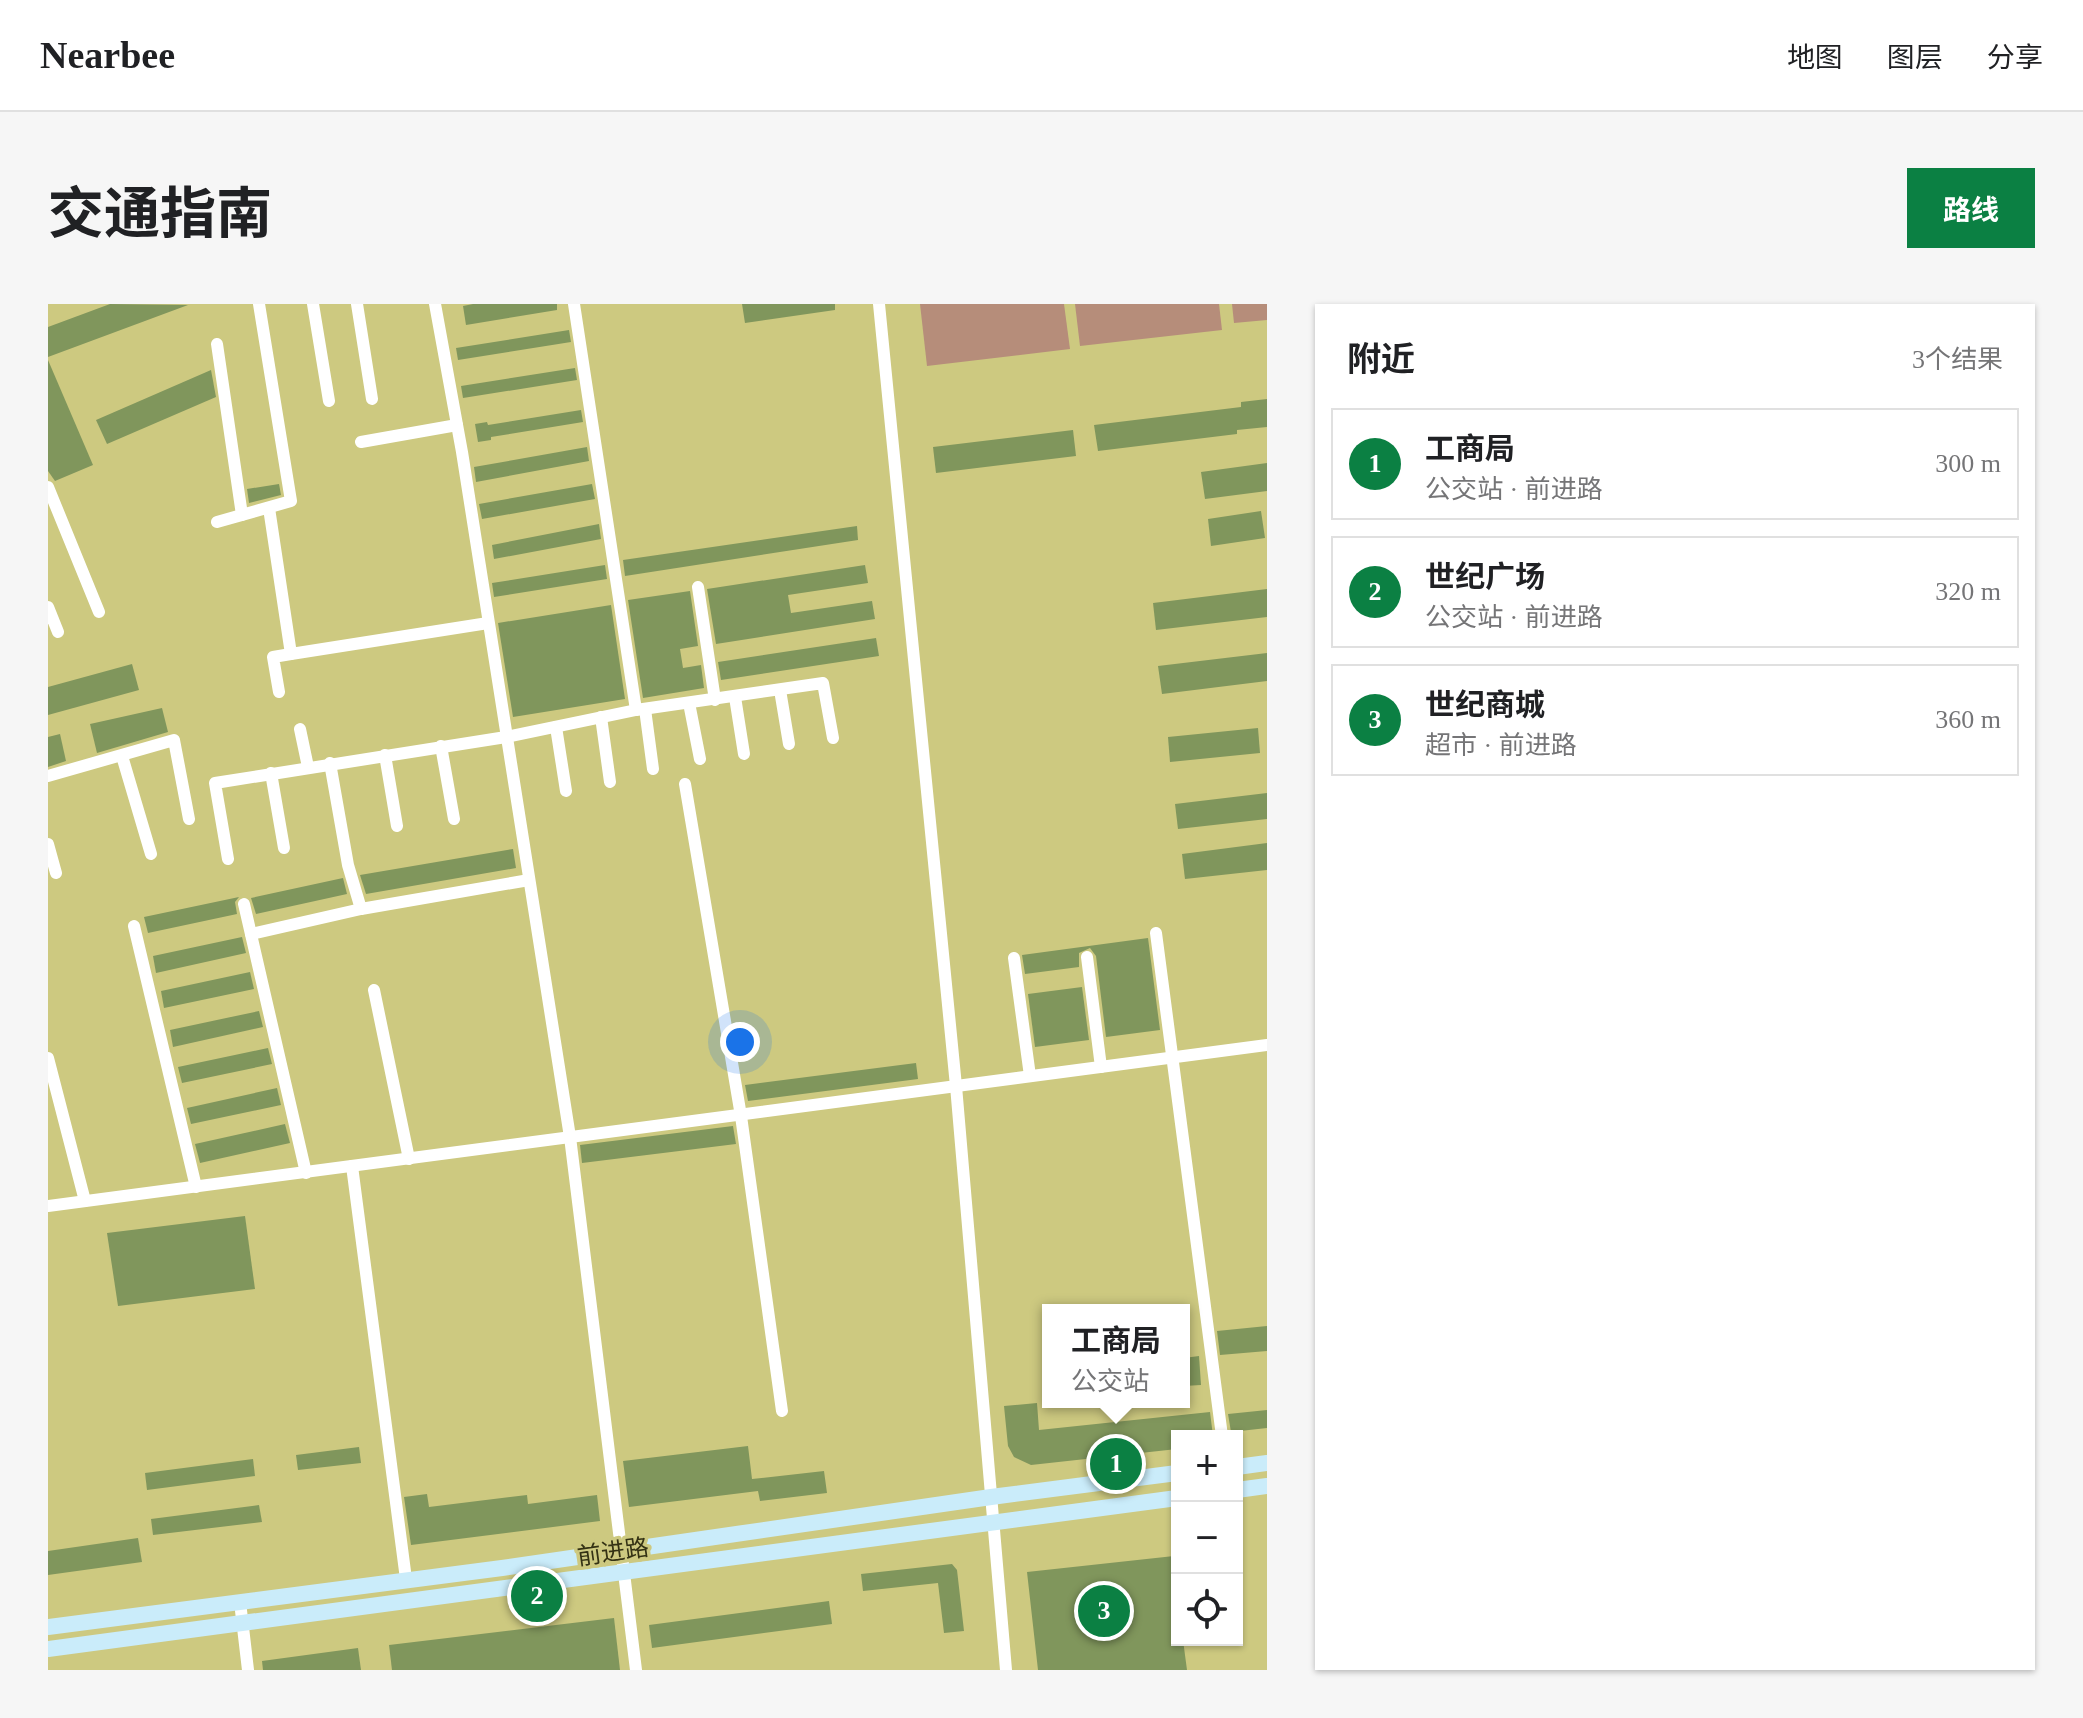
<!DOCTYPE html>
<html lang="zh">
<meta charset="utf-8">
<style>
body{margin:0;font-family:"Times New Roman","Noto Sans SC",serif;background:#f6f6f6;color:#202124}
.controls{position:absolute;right:24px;bottom:24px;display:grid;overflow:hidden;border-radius:0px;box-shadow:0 2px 6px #0004}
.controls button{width:72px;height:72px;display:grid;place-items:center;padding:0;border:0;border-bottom:2px solid #e0e0e0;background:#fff;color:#202124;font:40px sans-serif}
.you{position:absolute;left:692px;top:738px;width:28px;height:28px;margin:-20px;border:6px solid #fff;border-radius:50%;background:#1a73e8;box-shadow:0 0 0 12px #1a73e833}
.badge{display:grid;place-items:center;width:52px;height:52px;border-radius:50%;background:#0b8043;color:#fff;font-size:26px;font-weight:700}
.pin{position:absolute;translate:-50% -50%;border:4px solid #fff;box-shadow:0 2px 8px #0006}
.popup{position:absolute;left:994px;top:1000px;width:148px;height:104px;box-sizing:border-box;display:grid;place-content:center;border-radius:0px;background:#fff;filter:drop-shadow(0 2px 6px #0005);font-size:26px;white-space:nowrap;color:#757577}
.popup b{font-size:30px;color:#202124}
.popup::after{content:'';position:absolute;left:50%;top:100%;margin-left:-16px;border:16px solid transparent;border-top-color:#fff}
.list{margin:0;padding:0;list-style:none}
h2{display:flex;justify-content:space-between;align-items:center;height:104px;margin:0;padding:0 32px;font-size:34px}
h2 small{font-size:26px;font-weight:400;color:#757577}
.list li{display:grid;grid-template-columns:52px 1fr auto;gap:24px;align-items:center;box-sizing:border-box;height:112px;margin:0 16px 16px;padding:0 16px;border:2px solid #e0e0e0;border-radius:0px}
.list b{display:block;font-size:30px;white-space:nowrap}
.list p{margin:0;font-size:26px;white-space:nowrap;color:#757577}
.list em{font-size:26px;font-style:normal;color:#757577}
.icon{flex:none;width:44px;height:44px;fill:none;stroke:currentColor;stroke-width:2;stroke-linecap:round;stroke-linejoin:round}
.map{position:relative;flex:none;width:1219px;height:1366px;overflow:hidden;border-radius:0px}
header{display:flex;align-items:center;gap:48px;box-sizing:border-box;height:112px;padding:0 40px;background:#fff;border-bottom:2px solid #e0e0e0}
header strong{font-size:38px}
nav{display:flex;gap:44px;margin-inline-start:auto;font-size:28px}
.intro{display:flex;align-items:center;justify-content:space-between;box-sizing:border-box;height:192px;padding:0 48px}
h1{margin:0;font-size:56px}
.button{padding:20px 36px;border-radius:0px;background:#0b8043;color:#fff;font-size:28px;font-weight:700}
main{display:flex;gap:48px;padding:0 48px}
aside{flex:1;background:#fff;border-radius:0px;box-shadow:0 2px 6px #0004}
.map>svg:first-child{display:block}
.green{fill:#b68d7a}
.building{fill:#80965c}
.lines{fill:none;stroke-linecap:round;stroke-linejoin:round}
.minor{stroke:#fff;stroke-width:12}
.major{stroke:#caecfa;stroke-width:16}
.labels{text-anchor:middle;stroke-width:7;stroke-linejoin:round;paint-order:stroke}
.street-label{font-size:24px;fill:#343214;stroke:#cdc980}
</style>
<header>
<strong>Nearbee</strong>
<nav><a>地图</a><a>图层</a><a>分享</a></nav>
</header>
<div class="intro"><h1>交通指南</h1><a class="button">路线</a></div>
<main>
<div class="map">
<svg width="1219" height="1366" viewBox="0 0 1219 1366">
<rect width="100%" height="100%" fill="#cdc980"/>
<g class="green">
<polygon points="872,0 1016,0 1022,45 879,62"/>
<polygon points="1027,0 1171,0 1174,26 1032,42"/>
<polygon points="1184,0 1219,0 1219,16 1186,19"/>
</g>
<g class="building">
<polygon points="62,0 140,1 0,53 0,23"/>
<polygon points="425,0 509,0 509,6 418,21 415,2"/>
<polygon points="694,0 787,0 787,6 697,19"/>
<polygon points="521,26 523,38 410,56 408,44"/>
<polygon points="0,56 45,161 7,177 0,167"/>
<polygon points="527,64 529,76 415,94 413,82"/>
<polygon points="163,66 168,93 59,140 48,116"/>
<polygon points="1219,95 1219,123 1189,126 1189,130 1050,147 1046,121 1193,103 1193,98"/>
<polygon points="533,106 535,118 443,133 443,136 430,138 427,120 439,118 440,121"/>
<polygon points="1025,126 1028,152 888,169 885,143"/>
<polygon points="539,143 541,157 428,178 426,163"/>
<polygon points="1219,159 1219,187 1157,195 1153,168"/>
<polygon points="231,180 233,191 201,199 199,185"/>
<polygon points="544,180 547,195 434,215 431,200"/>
<polygon points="1213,207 1217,234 1163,242 1160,215"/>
<polygon points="551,220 553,235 446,255 444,241"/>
<polygon points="809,222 810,236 577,272 575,256"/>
<polygon points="557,261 559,275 446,293 444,279"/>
<polygon points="817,261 820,279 740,291 743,309 824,297 827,315 668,340 659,285"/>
<polygon points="1219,285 1219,313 1108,326 1105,299"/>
<polygon points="642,287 650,342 632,345 635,364 653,361 656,384 595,394 580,296"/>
<polygon points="563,301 577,395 465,413 450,319"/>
<polygon points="828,334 831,352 673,376 670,358"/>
<polygon points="1219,349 1219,377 1114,390 1110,362"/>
<polygon points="84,360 91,386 0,411 0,383"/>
<polygon points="114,404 120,428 49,449 42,420"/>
<polygon points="1210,424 1212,449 1122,458 1120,433"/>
<polygon points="12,430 18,457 0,463 0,433"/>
<polygon points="1219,489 1219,515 1130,525 1127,500"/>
<polygon points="1219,539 1219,566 1137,575 1134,550"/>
<polygon points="465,545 468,564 318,590 312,571"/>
<polygon points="295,574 299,590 208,610 203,594"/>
<polygon points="191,593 187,598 189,610 100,629 96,613"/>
<polygon points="194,633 198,649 108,669 105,652"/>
<polygon points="1100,634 1112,726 1058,733 1048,652 1042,644 1031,649 1031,663 977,670 974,651"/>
<polygon points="202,668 206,685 116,704 113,687"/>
<polygon points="1034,683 1041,736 987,743 980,690"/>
<polygon points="211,707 215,723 125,743 122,726"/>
<polygon points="220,744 224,760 134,779 130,763"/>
<polygon points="868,759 870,775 700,797 697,781"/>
<polygon points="229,784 233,801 143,820 139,804"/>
<polygon points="237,820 242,839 152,859 147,840"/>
<polygon points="685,822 688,840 534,859 532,841"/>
<polygon points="197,912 207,985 70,1002 59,929"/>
<polygon points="1219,1022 1219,1047 1172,1051 1169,1027"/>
<polygon points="1151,1052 1153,1081 1136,1082 1136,1054"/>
<polygon points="989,1099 991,1126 1162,1108 1165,1132 1129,1132 1129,1145 983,1161 966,1153 960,1142 956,1102"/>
<polygon points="1219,1106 1219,1124 1183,1128 1180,1110"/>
<polygon points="700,1142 704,1175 776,1167 779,1189 712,1197 710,1187 581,1203 575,1157"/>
<polygon points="311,1143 313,1159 250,1166 248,1151"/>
<polygon points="205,1155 207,1172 99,1186 97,1169"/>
<polygon points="379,1190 381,1203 479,1191 480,1200 549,1191 552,1217 363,1241 356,1193"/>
<polygon points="211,1201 214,1218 105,1231 103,1215"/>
<polygon points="90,1234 94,1258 0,1271 0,1247"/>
<polygon points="1126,1252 1129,1278 1129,1336 1135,1336 1139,1366 990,1366 979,1268"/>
<polygon points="904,1260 909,1266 916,1327 896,1329 890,1279 815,1287 813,1270"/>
<polygon points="781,1297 784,1320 604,1344 601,1321"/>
<polygon points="566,1314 572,1366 344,1366 341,1341"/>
<polygon points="310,1344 313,1366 215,1366 214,1357"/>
</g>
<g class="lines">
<g class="minor">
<polyline points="265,0 281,97"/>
<polyline points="309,0 324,95"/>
<polyline points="387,0 414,148 522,833 588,1366"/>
<polyline points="526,0 588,406"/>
<polyline points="831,0 908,782 958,1366"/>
<polyline points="169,40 194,211"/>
<polyline points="313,138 409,121"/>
<polyline points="0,183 51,308"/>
<polyline points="221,204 243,350 225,353 231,388"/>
<polyline points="169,218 243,197 211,0"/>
<polyline points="650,283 667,396"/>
<polyline points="0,303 10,328"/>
<polyline points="243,350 440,319"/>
<polyline points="732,386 741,440"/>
<polyline points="687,393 696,450"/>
<polyline points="641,399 652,455"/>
<polyline points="597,405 605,465"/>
<polyline points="553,413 562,478"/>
<polyline points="508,423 518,487"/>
<polyline points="252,425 260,463"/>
<polyline points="393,442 406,515"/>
<polyline points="337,451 349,522"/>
<polyline points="74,452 103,550"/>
<polyline points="282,459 300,561 313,605"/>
<polyline points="223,469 236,544"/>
<polyline points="0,472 126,436 141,515"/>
<polyline points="637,480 693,812 734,1107"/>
<polyline points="0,540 8,569"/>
<polyline points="180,555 167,479 458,433 588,406 775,379 785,434"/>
<polyline points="196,600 258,869"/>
<polyline points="86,622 148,883"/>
<polyline points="1108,629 1174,1132"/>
<polyline points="203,630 313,605 481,576"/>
<polyline points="1039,653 1053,763"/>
<polyline points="966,654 982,772"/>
<polyline points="326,686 361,855"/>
<polyline points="0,754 37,897"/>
<polyline points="304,862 358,1275"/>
<polyline points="0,902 1219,741"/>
<polyline points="192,1298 200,1366"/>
</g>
<g class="major">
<polyline points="1189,1163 1219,1159"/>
<polyline points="1189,1186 1219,1182"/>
<polyline points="0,1323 454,1264 943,1193 1129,1169"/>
<polyline points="0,1345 1129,1194"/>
</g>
</g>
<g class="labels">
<g class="street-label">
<text transform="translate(565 1248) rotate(-8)" y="8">前进路</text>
</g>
</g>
</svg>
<div class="controls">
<button>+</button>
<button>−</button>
<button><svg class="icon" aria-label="locate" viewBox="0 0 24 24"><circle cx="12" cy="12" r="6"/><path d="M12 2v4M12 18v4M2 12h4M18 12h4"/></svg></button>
</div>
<div class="you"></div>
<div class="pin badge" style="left:1068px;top:1160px">1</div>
<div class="popup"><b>工商局</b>公交站</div>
<div class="pin badge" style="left:489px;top:1292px">2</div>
<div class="pin badge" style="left:1056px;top:1307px">3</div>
</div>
<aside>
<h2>附近<small>3个结果</small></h2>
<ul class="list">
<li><span class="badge">1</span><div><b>工商局</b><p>公交站 · 前进路</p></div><em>300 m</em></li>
<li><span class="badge">2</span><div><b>世纪广场</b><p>公交站 · 前进路</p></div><em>320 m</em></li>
<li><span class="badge">3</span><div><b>世纪商城</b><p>超市 · 前进路</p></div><em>360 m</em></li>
</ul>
</aside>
</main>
